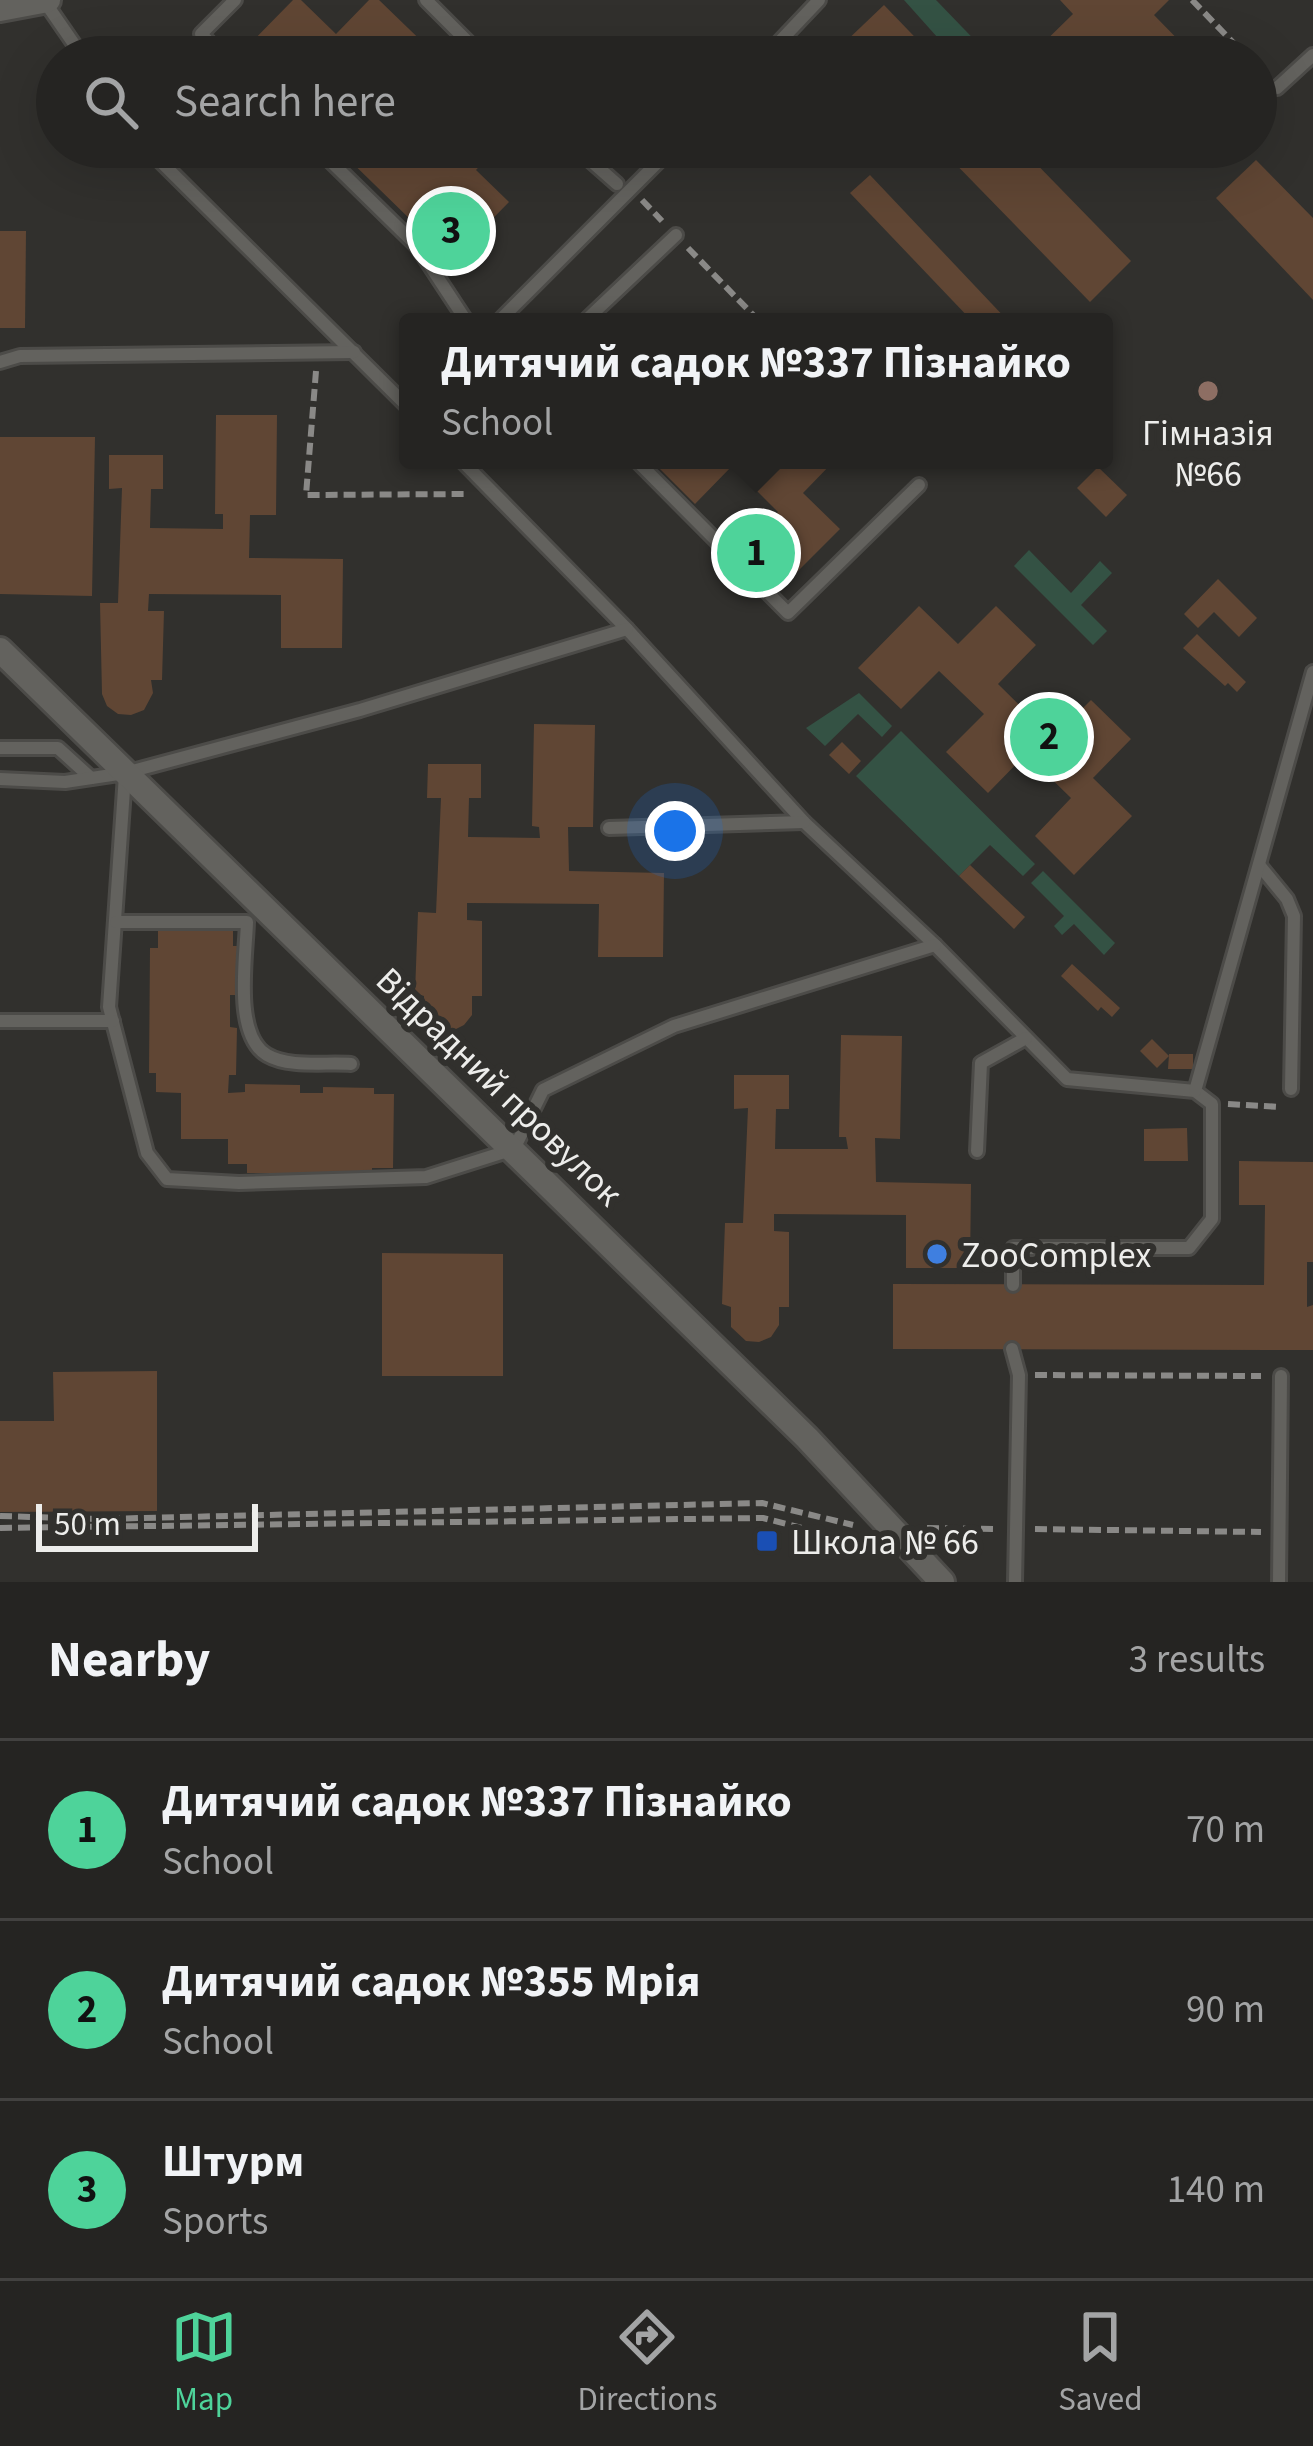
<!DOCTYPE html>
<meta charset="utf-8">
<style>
body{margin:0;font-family:"Source Sans 3",sans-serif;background:#31302f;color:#f1f3f6}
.scale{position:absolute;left:36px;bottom:30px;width:222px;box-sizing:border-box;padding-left:12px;border:6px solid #ededeb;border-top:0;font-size:33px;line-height:42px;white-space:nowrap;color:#ededeb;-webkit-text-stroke:9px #31302d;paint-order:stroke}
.you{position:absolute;left:675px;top:831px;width:42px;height:42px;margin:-30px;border:9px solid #fff;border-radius:50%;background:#1a73e8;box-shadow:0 0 0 18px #1a73e833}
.badge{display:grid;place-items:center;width:78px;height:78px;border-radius:50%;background:#4ed39a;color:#111;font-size:39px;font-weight:700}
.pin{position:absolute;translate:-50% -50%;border:6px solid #fff;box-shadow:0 3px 12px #0006}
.popup{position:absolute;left:399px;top:313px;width:714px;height:156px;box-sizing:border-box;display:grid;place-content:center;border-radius:12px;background:#252422;filter:drop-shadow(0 3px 9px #0005);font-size:39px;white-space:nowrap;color:#a3a4a5}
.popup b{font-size:45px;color:#f1f3f6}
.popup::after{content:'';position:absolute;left:50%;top:100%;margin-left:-24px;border:24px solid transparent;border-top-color:#252422}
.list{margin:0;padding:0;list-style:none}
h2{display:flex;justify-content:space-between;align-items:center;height:156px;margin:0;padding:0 48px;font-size:51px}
h2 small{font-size:39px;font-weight:400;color:#a3a4a5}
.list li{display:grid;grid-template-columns:78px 1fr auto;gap:36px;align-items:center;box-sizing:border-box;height:180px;padding:0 48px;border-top:3px solid #424140}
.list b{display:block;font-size:45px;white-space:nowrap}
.list p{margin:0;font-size:39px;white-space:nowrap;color:#a3a4a5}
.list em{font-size:39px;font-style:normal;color:#a3a4a5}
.icon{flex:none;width:66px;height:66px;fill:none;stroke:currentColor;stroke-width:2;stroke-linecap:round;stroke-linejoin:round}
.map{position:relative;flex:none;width:1313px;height:1582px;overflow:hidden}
.search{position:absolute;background:#252422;box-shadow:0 12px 48px #0002;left:36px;right:36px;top:36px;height:132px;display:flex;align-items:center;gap:30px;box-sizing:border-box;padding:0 42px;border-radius:66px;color:#a3a4a5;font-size:45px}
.sheet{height:696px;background:#252422}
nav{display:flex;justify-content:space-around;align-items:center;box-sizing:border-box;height:168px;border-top:3px solid #424140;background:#252422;font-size:33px;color:#a3a4a5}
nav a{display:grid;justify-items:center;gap:6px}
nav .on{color:#4ed39a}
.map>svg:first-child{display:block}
.green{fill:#345244}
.building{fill:#604634}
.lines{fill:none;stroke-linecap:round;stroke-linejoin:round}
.service-casing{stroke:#4c4b48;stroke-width:18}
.minor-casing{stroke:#4c4b48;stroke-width:30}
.path{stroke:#8a8987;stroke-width:6;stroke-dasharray:12 6;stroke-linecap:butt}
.service{stroke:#63625e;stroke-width:12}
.minor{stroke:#63625e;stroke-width:24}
.education-dot{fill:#8d6e63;stroke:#31302d;stroke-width:4.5}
.shop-dot{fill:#3f7fe0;stroke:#31302d;stroke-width:4.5}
.transit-dot{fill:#1a4fb4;stroke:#31302d;stroke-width:4.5}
.labels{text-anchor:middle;stroke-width:12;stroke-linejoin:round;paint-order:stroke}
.poi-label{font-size:36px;fill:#ededeb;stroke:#31302d;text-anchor:start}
.street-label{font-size:36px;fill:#ededeb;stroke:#31302d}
</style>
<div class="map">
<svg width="1313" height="1582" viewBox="0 0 1313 1582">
<rect width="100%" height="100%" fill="#31302d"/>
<g class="green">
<polygon points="904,0 936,0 991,57 955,57"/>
<polygon points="1029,550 1071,593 1100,561 1112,573 1081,605 1107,631 1093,645 1014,566"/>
<polygon points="859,693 892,726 882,737 858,714 825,746 806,728"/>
<polygon points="901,731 1035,864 1023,876 990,845 959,876 856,776"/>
<polygon points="1043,871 1115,943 1104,955 1074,924 1062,935 1054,926 1064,916 1031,883"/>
</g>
<g class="building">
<polygon points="293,0 301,0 336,34 369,0 379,0 438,57 243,57 240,54"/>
<polygon points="1060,0 1169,0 1154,15 1195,57 1029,57 1073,14"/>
<polygon points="884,5 934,57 852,57 841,46"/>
<polygon points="336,147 497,147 476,170 509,202 452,260"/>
<polygon points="939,147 1020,147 1131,261 1090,302"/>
<polygon points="1256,160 1313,218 1313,300 1216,198"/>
<polygon points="870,175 1009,322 973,322 850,193"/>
<polygon points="0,231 26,231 25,328 0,328"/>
<polygon points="216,415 277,415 276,515 250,515 249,558 343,559 342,648 281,648 281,595 149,594 148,611 164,611 162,680 151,680 153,693 144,710 131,715 118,714 107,706 102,694 100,603 118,603 122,488 109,489 109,455 163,455 163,489 151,489 150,528 223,529 223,514 215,514"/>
<polygon points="0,437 95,437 92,596 0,594"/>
<polygon points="659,460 835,460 803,493 840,529 780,589 740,550 778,512 732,466 695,504 655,464"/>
<polygon points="1098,467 1127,495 1106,517 1077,488"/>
<polygon points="1218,579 1257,618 1239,637 1214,612 1198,628 1184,614"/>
<polygon points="919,606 958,644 996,606 1036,645 998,684 1053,738 1091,700 1131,739 1093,778 1132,816 1074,875 1035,836 1071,798 1026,754 988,793 946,752 984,714 939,671 901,709 858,668"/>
<polygon points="1197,634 1246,682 1237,692 1228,683 1225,686 1183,648"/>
<polygon points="534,724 595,725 593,827 568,827 569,871 664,873 663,957 598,957 599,904 467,903 467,920 482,921 482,996 472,996 472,1015 464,1025 452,1031 438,1030 424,1016 424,996 415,993 418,912 436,913 441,798 427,798 428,764 481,764 481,798 469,798 468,837 540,838 539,827 532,826"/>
<polygon points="842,742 861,761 849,774 829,755"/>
<polygon points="970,865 1025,917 1014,929 959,876"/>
<polygon points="158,926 233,927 233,946 240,946 239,995 230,995 230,1027 237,1028 236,1075 229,1075 228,1093 245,1092 245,1084 300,1085 300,1093 323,1093 323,1087 374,1088 374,1094 394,1094 393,1168 372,1168 372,1174 247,1173 247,1164 228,1164 228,1139 181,1139 181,1093 156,1092 156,1073 149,1073 150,948 158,948"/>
<polygon points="1072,964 1120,1008 1112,1017 1101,1007 1098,1011 1061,976"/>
<polygon points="841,1035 902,1036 900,1139 875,1138 876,1182 971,1184 970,1268 906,1268 906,1215 774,1214 774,1231 789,1232 789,1307 779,1307 779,1325 771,1337 759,1342 746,1341 731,1327 731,1307 722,1304 725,1223 743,1223 748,1108 734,1109 734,1075 789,1075 789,1109 776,1109 775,1149 848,1149 846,1137 839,1137"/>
<polygon points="1152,1039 1169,1056 1157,1068 1140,1051"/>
<polygon points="1169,1054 1193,1054 1193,1069 1168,1069"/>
<polygon points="1187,1128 1188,1161 1144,1161 1144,1129"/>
<polygon points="1239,1161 1313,1162 1313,1262 1307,1262 1307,1307 1313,1305 1313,1350 893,1349 893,1284 1264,1285 1265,1205 1239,1205"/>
<polygon points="382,1253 503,1254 503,1376 382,1376"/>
<polygon points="157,1371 157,1511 0,1512 0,1421 54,1421 53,1372"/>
</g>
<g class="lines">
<defs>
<g id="service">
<polyline points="426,0 483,57"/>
<polyline points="45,2 83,57"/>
<polyline points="224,57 201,34 235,0"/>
<polyline points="765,57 819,0"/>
<polyline points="1277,88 1313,55"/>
<polyline points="146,147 408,407"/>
<polyline points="316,147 417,246 467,322"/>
<polyline points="575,147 617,184"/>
<polyline points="498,322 673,147"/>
<polyline points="584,322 676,235"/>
<polyline points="0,362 20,356 354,352"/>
<polyline points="461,460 627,629 804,822 935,945 1067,1079 1195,1091 1212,1104 1212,1219 1189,1248 1013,1248 1013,1285"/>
<polyline points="636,460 788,613 919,485"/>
<polyline points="0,748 58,748 91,778"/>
<polyline points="125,775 109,1007 147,1153 167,1179 239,1183 426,1177 514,1149 543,1090 674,1026 935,945"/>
<polyline points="0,779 65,782 125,773 360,710 627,629"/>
<polyline points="609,828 804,822"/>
<polyline points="1260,866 1287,899 1294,916 1291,1089"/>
<path d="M116 922H247C246 957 233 1035 267 1055 289 1068 326 1062 351 1064"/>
<polyline points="0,1021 113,1021"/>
<polyline points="1195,1091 1313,672"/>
<polyline points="977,1151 981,1063 1026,1038"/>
<polyline points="1012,1349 1019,1375 1015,1582"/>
<polyline points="1279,1582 1281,1376"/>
</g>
<g id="minor">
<polyline points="0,9 48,0"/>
<polyline points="0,650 807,1438 942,1582"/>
</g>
</defs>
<use href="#service" class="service-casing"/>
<use href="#minor" class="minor-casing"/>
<g class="path">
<polyline points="1192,0 1247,57"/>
<polyline points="642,200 662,221"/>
<polyline points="688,248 760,322"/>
<polyline points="316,371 306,495 468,494"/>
<polyline points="1228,1104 1281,1107"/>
<polyline points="1035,1375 1261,1376"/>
<polyline points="0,1516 101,1519 762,1503 853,1525"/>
<polyline points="0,1528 763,1518 845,1539 866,1540"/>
<polyline points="927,1528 997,1529"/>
<polyline points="1035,1529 1261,1532"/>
</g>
<use href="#service" class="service"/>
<use href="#minor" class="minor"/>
</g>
<circle class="education-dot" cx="1208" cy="391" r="12"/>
<circle class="shop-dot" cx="937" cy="1254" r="12"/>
<rect class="transit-dot" x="755" y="1529" width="24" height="24" rx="6"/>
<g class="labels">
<g class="poi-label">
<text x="1208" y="445" text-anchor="middle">Гімназія<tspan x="1208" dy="41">№66</tspan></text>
<text x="961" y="1267">ZooComplex</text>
<text x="791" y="1554">Школа № 66</text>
</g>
<g class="street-label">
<text transform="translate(500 1086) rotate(44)" y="13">Відрадний провулок</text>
</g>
</g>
</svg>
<div class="scale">50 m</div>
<div class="you"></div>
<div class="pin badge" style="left:756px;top:553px">1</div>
<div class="popup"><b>Дитячий садок №337 Пізнайко</b>School</div>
<div class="pin badge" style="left:1049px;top:737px">2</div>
<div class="pin badge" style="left:451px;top:231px">3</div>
<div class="search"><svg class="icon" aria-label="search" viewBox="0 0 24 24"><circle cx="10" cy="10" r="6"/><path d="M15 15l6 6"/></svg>Search here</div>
</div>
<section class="sheet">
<h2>Nearby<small>3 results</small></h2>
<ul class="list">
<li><span class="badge">1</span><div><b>Дитячий садок №337 Пізнайко</b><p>School</p></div><em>70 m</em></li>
<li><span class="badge">2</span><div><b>Дитячий садок №355 Мрія</b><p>School</p></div><em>90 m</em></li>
<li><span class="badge">3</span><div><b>Штурм</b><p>Sports</p></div><em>140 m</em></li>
</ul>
</section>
<nav>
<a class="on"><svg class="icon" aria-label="map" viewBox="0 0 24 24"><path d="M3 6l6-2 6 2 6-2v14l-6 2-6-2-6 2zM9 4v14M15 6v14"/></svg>Map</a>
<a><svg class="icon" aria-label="directions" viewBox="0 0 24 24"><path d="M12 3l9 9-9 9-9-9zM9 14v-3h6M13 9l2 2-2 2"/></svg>Directions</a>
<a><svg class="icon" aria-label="saved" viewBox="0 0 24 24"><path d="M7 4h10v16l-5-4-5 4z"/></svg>Saved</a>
</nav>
